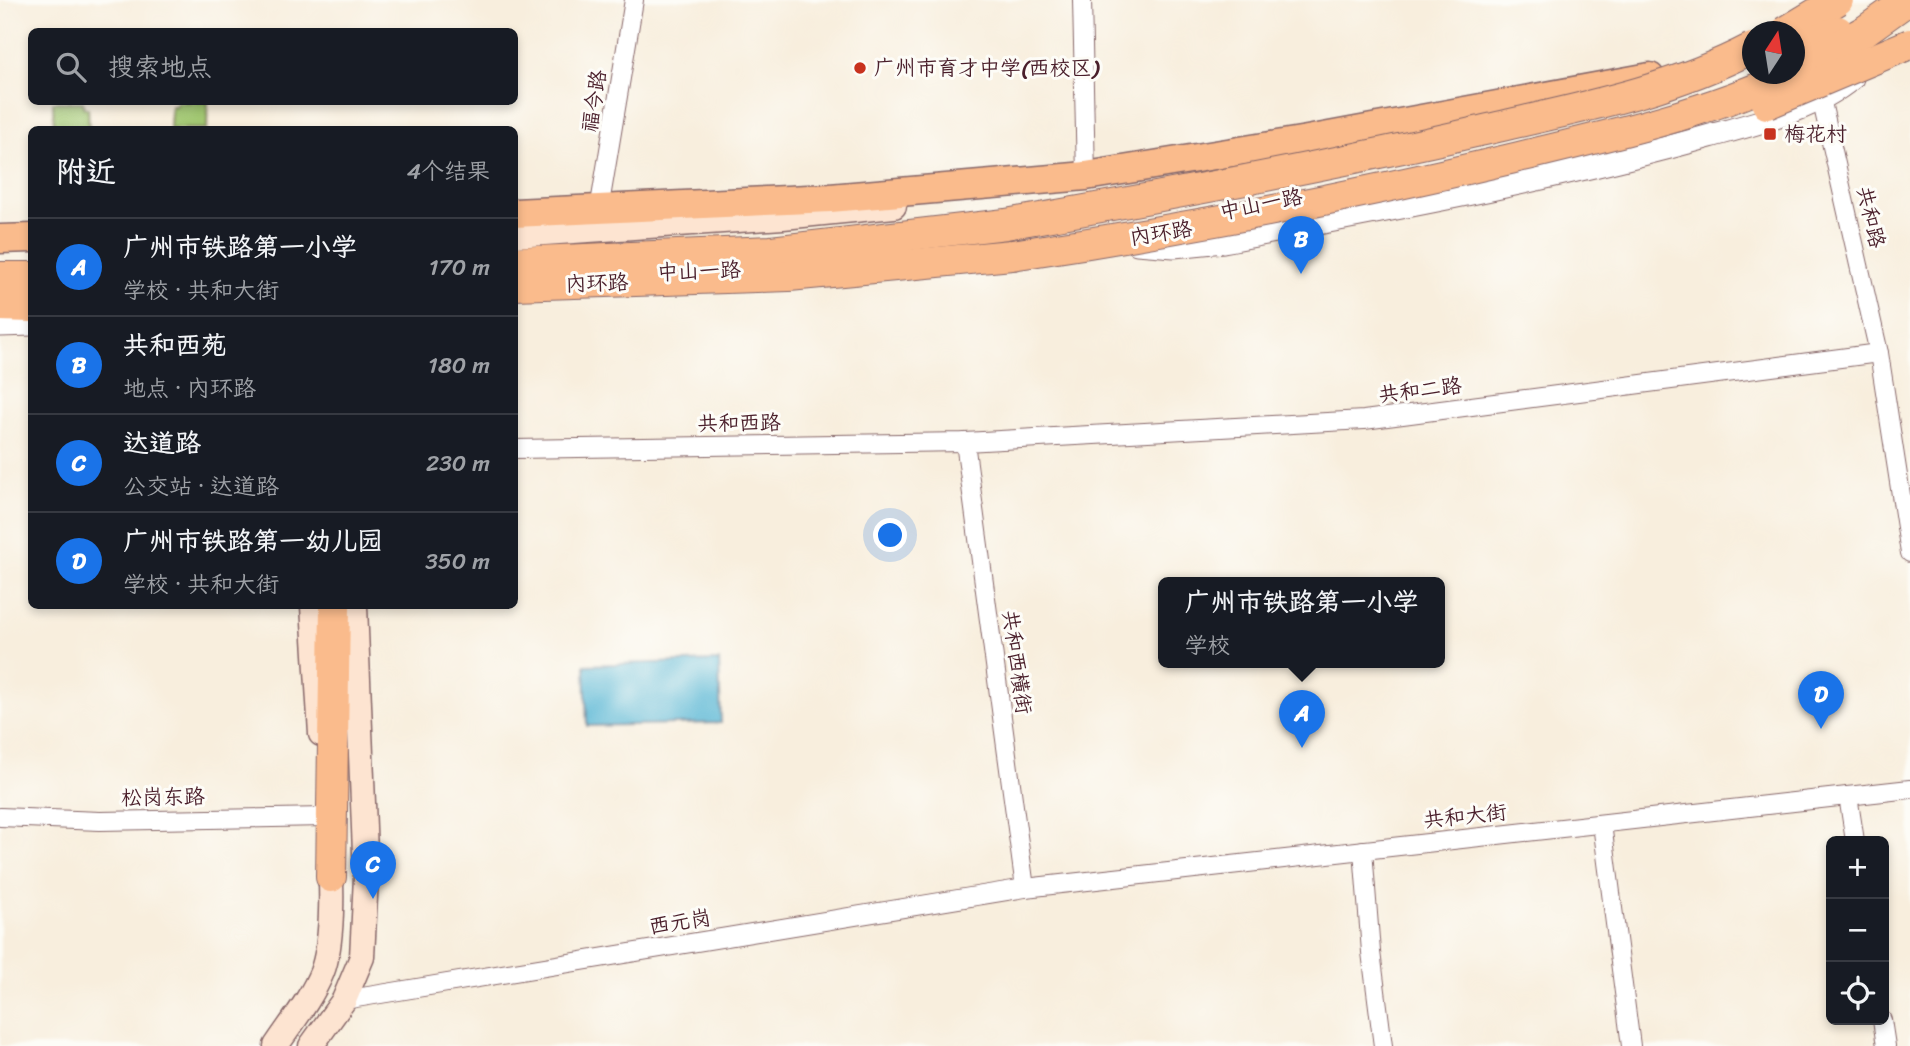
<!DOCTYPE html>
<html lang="zh">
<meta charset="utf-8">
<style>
body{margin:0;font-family:Sriracha,"LXGW WenKai TC",sans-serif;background:#20242c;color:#f1f3f6}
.controls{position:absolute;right:21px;bottom:21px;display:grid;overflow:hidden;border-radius:10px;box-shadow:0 4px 10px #0003}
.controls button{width:63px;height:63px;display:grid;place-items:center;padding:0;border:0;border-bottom:2px solid #363941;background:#171b24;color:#f1f3f6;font:35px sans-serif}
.compass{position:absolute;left:1742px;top:21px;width:63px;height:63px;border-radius:50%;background:#171b24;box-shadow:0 4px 10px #0003;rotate:12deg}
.you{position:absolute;left:891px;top:536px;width:24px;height:24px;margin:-18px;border:5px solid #fff;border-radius:50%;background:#1a73e8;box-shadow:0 0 0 10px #1a73e833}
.badge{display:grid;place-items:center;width:46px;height:46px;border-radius:50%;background:#1a73e8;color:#fff;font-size:23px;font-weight:700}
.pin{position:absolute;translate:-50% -58px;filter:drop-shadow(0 2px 4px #0008)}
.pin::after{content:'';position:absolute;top:37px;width:24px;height:21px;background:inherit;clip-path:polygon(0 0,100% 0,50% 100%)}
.popup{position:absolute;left:1158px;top:577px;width:287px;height:91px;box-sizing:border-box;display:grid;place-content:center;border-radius:10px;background:#171b24;filter:drop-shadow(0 2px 5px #0005);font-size:23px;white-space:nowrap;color:#9ea1a6}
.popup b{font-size:26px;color:#f1f3f6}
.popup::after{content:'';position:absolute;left:50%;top:100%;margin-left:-14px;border:14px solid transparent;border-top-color:#171b24}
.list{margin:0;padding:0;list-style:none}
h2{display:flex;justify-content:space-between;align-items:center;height:91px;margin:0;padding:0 28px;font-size:30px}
h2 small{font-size:23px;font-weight:400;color:#9ea1a6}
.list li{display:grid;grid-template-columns:46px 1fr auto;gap:21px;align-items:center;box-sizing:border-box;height:98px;padding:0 28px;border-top:2px solid #363941}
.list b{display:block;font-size:26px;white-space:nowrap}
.list p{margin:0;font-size:23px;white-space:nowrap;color:#9ea1a6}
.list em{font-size:23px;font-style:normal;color:#9ea1a6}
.icon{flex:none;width:38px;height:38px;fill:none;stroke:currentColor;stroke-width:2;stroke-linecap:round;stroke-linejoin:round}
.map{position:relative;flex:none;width:1910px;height:1046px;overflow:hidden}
.search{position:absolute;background:#171b24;box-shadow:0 4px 10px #0003;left:28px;top:28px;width:490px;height:77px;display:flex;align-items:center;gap:18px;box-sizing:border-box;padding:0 24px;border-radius:10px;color:#9ea1a6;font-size:26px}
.panel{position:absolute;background:#171b24;box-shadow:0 4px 10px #0003;left:28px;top:126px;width:490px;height:483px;border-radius:10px}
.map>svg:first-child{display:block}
.green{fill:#a2c772;stroke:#76734e;stroke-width:2}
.water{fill:#55b5d4;stroke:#506a80;stroke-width:2}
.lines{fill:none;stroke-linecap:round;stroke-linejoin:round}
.minor-casing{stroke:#876769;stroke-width:20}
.tertiary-casing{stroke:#876769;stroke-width:25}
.secondary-casing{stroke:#876769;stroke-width:27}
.primary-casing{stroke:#876769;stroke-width:31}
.trunk-casing{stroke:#876769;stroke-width:32}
.minor{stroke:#fff;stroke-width:18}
.tertiary{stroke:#fff;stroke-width:23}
.secondary{stroke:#fde4d1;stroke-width:24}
.primary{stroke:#fabb8c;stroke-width:28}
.trunk{stroke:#fabb8c;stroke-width:30}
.trunk-bridge-casing{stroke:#876769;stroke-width:32;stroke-linecap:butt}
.trunk-bridge{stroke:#fabb8c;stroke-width:30}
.poi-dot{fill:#c8321e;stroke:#fdfcf7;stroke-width:2.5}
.labels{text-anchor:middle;stroke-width:6;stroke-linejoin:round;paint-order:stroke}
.poi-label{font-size:21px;fill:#4a1f2b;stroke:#fdfcf7;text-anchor:start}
.street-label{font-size:21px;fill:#4a1f2b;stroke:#fdfcf7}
</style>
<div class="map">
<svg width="1910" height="1046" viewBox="0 0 1910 1046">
<rect width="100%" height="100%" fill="#fdfcf7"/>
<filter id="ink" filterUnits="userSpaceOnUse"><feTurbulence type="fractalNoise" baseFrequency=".0143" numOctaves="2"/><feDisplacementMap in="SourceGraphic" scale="14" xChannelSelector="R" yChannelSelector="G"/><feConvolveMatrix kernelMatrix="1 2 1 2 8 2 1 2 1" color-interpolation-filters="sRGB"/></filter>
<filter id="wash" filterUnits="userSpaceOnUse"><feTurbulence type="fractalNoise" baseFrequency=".00686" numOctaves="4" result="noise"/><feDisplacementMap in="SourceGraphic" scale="28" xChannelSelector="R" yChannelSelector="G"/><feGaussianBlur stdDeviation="1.57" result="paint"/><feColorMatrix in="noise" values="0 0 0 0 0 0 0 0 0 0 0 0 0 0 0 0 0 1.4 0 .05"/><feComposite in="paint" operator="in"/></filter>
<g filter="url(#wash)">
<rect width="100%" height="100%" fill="#f8eedd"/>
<g class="green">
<polygon points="53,102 83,102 84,108 88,108 89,129 54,129"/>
<polygon points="177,102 208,102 207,129 170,129 171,106 176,106"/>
</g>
<polygon class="water" points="719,661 721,723 587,726 585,665"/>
</g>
<g filter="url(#ink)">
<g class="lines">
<defs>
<g id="minor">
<polyline points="1082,0 1086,176"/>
<polyline points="1821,98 1879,353 1910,553"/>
<polyline points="599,210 634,0"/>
<polyline points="965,442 1025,888"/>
<polyline points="514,449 965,442 1364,420 1879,353"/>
<polyline points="1848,796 1855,841"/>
<polyline points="0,817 100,821 326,817"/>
<polyline points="1602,824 1631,1046"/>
<polyline points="1363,850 1371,952 1383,1046"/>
<polyline points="344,1000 1025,888 1910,789"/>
<polyline points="1882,1020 1886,1046"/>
</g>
<g id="tertiary">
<path d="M1137 243 1174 246 1223 241C1386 210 1551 181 1710 136 1757 123 1814 110 1852 78"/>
<polyline points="0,325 32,324"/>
</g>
<g id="secondary">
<polyline points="514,235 783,217 894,206"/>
<polyline points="313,606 321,734"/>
<path d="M276 1046C292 1022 311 999 322 972 333 943 332 889 330 858"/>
<polyline points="311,1046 344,1000 362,957 366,877 355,606"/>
</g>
<g id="primary">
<polyline points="514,213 830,198 1086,176 1307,140 1650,77"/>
<polyline points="0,239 32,238"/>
</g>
<g id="trunk">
<polyline points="514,262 771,251 1006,224"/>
<polyline points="0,277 32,277"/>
<polyline points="514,285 789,276 1012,255"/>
<polyline points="0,306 32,307"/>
<polyline points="331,877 335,606"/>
</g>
</defs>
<use href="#minor" class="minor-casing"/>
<use href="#tertiary" class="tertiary-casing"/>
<use href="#secondary" class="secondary-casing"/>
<use href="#primary" class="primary-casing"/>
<use href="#trunk" class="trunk-casing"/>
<use href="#minor" class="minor"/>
<use href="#tertiary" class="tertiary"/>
<use href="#secondary" class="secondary"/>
<use href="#primary" class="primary"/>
<use href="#trunk" class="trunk"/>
<defs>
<g id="trunk-bridge">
<polyline points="1785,32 1838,0"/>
<polyline points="1794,47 1838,31"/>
<polyline points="1794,71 1866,30 1908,0"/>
<polyline points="1767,104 1910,44"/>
<path d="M1006 224C1165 196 1323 167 1480 131 1574 109 1666 93 1752 48"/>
<path d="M1012 255C1178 230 1342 199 1506 160 1602 137 1700 116 1790 74"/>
</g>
</defs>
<use href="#trunk-bridge" class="trunk-bridge-casing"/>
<use href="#trunk-bridge" class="trunk-bridge"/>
</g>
</g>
<g class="poi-dot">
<circle cx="860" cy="68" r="7"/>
<rect x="1763" y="127" width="14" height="14" rx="3.5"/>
</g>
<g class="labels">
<g class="poi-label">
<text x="874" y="75">广州市育才中学(西校区)</text>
<text x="1784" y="141">梅花村</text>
</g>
<g class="street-label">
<text transform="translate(594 101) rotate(-81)" y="7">福今路</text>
<text transform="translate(1261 204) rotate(-11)" y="7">中山一路</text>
<text transform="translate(1871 217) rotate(77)" y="7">共和路</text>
<text transform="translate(1161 233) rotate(-9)" y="7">内环路</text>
<text transform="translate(699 271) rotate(-2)" y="7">中山一路</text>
<text transform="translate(597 283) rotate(-2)" y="7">内环路</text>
<text transform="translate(1420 390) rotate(-7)" y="7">共和二路</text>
<text transform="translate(739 423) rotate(-1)" y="7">共和西路</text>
<text transform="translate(1017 662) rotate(82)" y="7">共和西横街</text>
<text transform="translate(163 797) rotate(-1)" y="7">松岗东路</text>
<text transform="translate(1465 816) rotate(-6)" y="7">共和大街</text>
<text transform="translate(680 922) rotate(-9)" y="7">西元岗</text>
</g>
</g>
</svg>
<div class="controls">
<button>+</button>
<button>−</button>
<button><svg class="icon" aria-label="locate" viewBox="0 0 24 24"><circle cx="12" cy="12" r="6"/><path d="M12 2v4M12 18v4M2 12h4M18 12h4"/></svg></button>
</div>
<svg class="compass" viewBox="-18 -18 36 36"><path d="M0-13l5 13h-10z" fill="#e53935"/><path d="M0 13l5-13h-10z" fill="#9ea1a6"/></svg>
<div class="you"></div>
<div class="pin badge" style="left:1302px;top:748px">A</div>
<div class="popup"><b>广州市铁路第一小学</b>学校</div>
<div class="pin badge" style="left:1301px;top:274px">B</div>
<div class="pin badge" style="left:373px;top:899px">C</div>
<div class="pin badge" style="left:1821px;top:729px">D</div>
<div class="search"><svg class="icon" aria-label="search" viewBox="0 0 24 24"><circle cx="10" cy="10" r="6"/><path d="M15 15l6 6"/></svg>搜索地点</div>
<section class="panel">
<h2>附近<small>4个结果</small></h2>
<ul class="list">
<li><span class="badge">A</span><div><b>广州市铁路第一小学</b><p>学校 · 共和大街</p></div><em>170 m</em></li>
<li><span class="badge">B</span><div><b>共和西苑</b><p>地点 · 内环路</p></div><em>180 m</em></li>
<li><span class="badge">C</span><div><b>达道路</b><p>公交站 · 达道路</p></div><em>230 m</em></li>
<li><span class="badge">D</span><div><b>广州市铁路第一幼儿园</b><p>学校 · 共和大街</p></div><em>350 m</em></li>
</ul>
</section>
</div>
